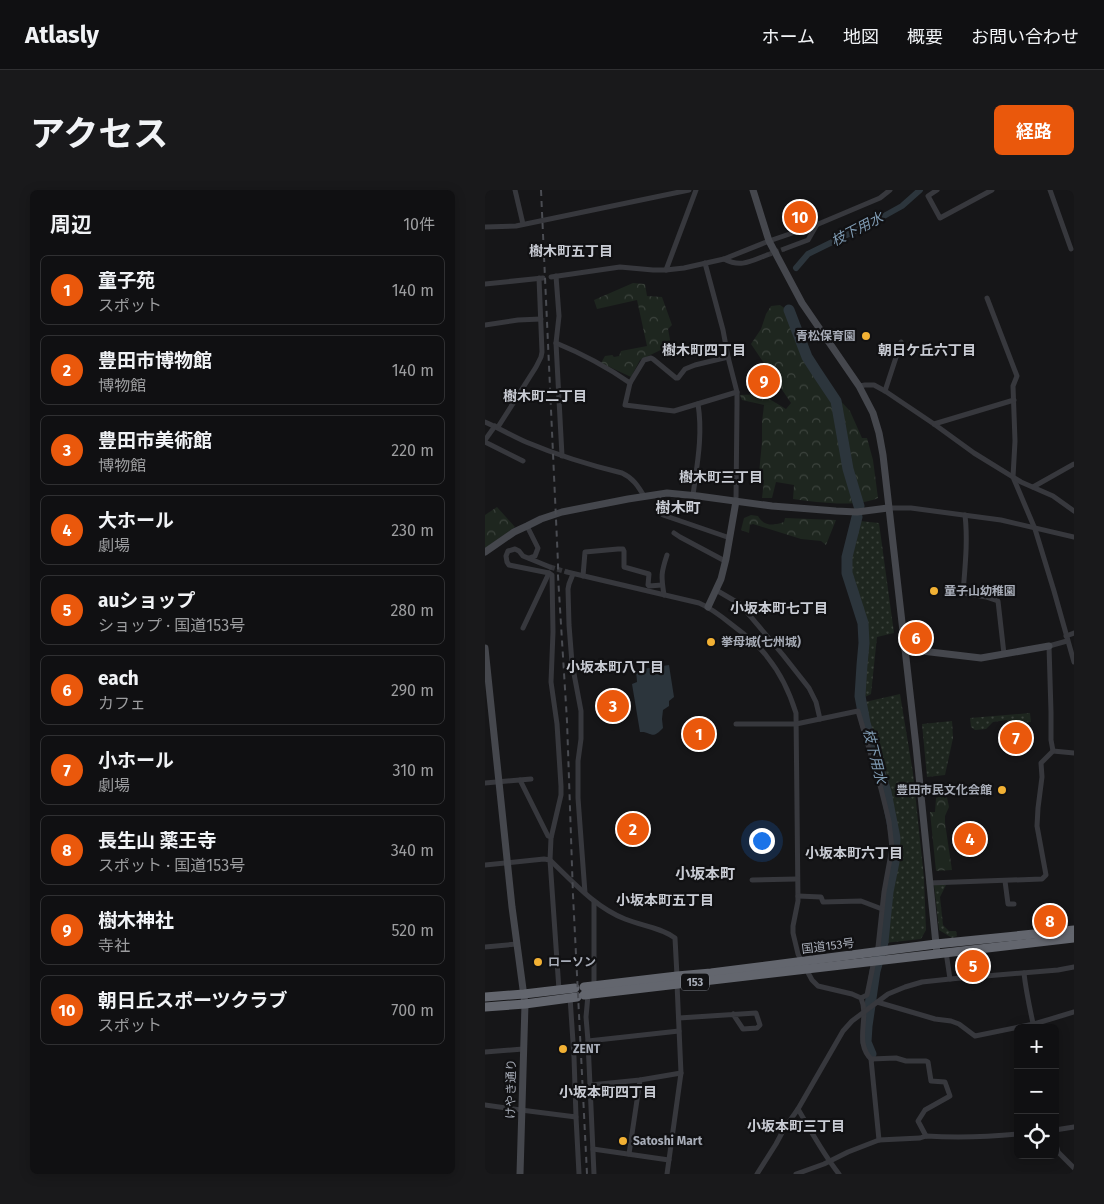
<!DOCTYPE html>
<html lang="ja">
<meta charset="utf-8">
<style>
body{margin:0;font-family:"Fira Sans","Noto Sans JP",sans-serif;background:#19191b;color:#f1f3f6}
.controls{position:absolute;right:15px;bottom:15px;display:grid;overflow:hidden;border-radius:8px;box-shadow:0 2px 12px #0003}
.controls button{width:45px;height:45px;display:grid;place-items:center;padding:0;border:0;border-bottom:1px solid #303032;background:#101012;color:#f1f3f6;font:25px sans-serif}
.you{position:absolute;left:276px;top:650px;width:18px;height:18px;margin:-12px;border:4px solid #fff;border-radius:50%;background:#1a73e8;box-shadow:0 0 0 8px #1a73e833}
.badge{display:grid;place-items:center;width:32px;height:32px;border-radius:50%;background:#ea580c;color:#fff;font-size:16px;font-weight:700}
.pin{position:absolute;translate:-50% -50%;border:2px solid #fff;box-shadow:0 1px 5px #0006}
.list{margin:0;padding:0;list-style:none}
h2{display:flex;justify-content:space-between;align-items:center;height:65px;margin:0;padding:0 20px;font-size:21px}
h2 small{font-size:16px;font-weight:400;color:#9c9d9f}
.list li{display:grid;grid-template-columns:32px 1fr auto;gap:15px;align-items:center;box-sizing:border-box;height:70px;margin:0 10px 10px;padding:0 10px;border:1px solid #303032;border-radius:8px}
.list b{display:block;font-size:19px;white-space:nowrap}
.list p{margin:0;font-size:16px;white-space:nowrap;color:#9c9d9f}
.list em{font-size:16px;font-style:normal;color:#9c9d9f}
.icon{flex:none;width:28px;height:28px;fill:none;stroke:currentColor;stroke-width:2;stroke-linecap:round;stroke-linejoin:round}
.map{position:relative;flex:none;width:589px;height:984px;overflow:hidden;border-radius:8px}
header{display:flex;align-items:center;gap:30px;box-sizing:border-box;height:70px;padding:0 25px;background:#101012;border-bottom:1px solid #303032}
header strong{font-size:24px}
nav{display:flex;gap:28px;margin-inline-start:auto;font-size:18px}
.intro{display:flex;align-items:center;justify-content:space-between;box-sizing:border-box;height:120px;padding:0 30px}
h1{margin:0;font-size:35px}
.button{padding:12px 22px;border-radius:8px;background:#ea580c;color:#fff;font-size:18px;font-weight:700}
main{display:flex;gap:30px;padding:0 30px}
aside{flex:1;background:#101012;border-radius:8px;box-shadow:0 2px 12px #0003}
.map>svg:first-child{display:block}
.green{fill:url(#green-dots)}
.forest{fill:url(#forest-crowns)}
.water{fill:#2c353c}
.lines{fill:none;stroke-linecap:round;stroke-linejoin:round}
.canal{stroke:#2c353c;stroke-width:6}
.river{stroke:#2c353c;stroke-width:11}
.street-tunnel{stroke:#333438;stroke-width:5;stroke-dasharray:5 2.5;stroke-linecap:butt}
.street{stroke:#37383d;stroke-width:5}
.secondary{stroke:#45474d;stroke-width:7}
.highway{stroke:#63666e;stroke-width:9}
.rail{stroke:#4a4c52;stroke-width:2;stroke-dasharray:6 5;stroke-linecap:butt}
.poi-dot{fill:#f2b134;stroke:#111113;stroke-width:2}
.labels{text-anchor:middle;stroke-width:4.5;stroke-linejoin:round;paint-order:stroke}
.shield{fill:#111113;stroke:#7b7e86;stroke-width:1}
.shield-label{font-size:11px;font-weight:bold;fill:#a8adb8}
.poi-label{font-size:12px;font-weight:bold;fill:#a8adb8;stroke:#111113;text-anchor:start}
.street-label{font-size:12px;fill:#a8adb8;stroke:#111113}
.water-label{font-size:14px;font-style:italic;fill:#7f9bb3;stroke:#111113}
.neighbourhood-label{font-size:14px;font-weight:bold;fill:#c9ccd4;stroke:#111113}
.quarter-label{font-size:15px;font-weight:bold;fill:#c9ccd4;stroke:#111113}
</style>
<header>
<strong>Atlasly</strong>
<nav><a>ホーム</a><a>地図</a><a>概要</a><a>お問い合わせ</a></nav>
</header>
<div class="intro"><h1>アクセス</h1><a class="button">経路</a></div>
<main>
<aside>
<h2>周辺<small>10件</small></h2>
<ul class="list">
<li><span class="badge">1</span><div><b>童子苑</b><p>スポット</p></div><em>140 m</em></li>
<li><span class="badge">2</span><div><b>豊田市博物館</b><p>博物館</p></div><em>140 m</em></li>
<li><span class="badge">3</span><div><b>豊田市美術館</b><p>博物館</p></div><em>220 m</em></li>
<li><span class="badge">4</span><div><b>大ホール</b><p>劇場</p></div><em>230 m</em></li>
<li><span class="badge">5</span><div><b>auショップ</b><p>ショップ · 国道153号</p></div><em>280 m</em></li>
<li><span class="badge">6</span><div><b>each</b><p>カフェ</p></div><em>290 m</em></li>
<li><span class="badge">7</span><div><b>小ホール</b><p>劇場</p></div><em>310 m</em></li>
<li><span class="badge">8</span><div><b>長生山 薬王寺</b><p>スポット · 国道153号</p></div><em>340 m</em></li>
<li><span class="badge">9</span><div><b>樹木神社</b><p>寺社</p></div><em>520 m</em></li>
<li><span class="badge">10</span><div><b>朝日丘スポーツクラブ</b><p>スポット</p></div><em>700 m</em></li>
</ul>
</aside>
<div class="map">
<svg width="589" height="984" viewBox="0 0 589 984">
<defs>
<pattern id="green-dots" width="8" height="8" patternUnits="userSpaceOnUse" patternTransform="scale(1.25)"><rect width="8" height="8" fill="#1e261f"/><path d="M2 2h.1M6 6h.1" fill="none" stroke="#3c433d" stroke-width="1.8" stroke-linecap="round"/></pattern>
<pattern id="forest-crowns" width="20" height="18" patternUnits="userSpaceOnUse" patternTransform="scale(1.25)"><rect width="20" height="18" fill="#1e261f"/><path d="M2 6a3 3 0 1 1 6 0M12 15a3 3 0 1 1 6 0" fill="none" stroke="#3c433d"/></pattern>
</defs>
<rect width="100%" height="100%" fill="#161618"/>
<g class="green">
<polygon points="375,331 394,333 409,443 392,447 386,504 380,507 379,486 382,450 381,433 364,384 367,355"/>
<polygon points="415,504 428,583 439,688 441,740 436,749 400,753 406,700 411,680 414,659 410,621 385,537 380,512"/>
<polygon points="545,523 546,532 523,534 522,530 508,532 501,539 490,540 486,537 485,528"/>
<polygon points="467,531 468,548 460,585 442,587 437,534"/>
<polygon points="449,695 461,695 455,707 458,735 464,741 471,741 472,746 467,748 454,740"/>
</g>
<g class="forest">
<polygon points="148,93 160,94 162,106 177,107 187,135 183,139 186,155 155,170 146,187 116,173 120,166 127,165 129,167 134,166 136,161 162,156 152,110 112,119 109,110"/>
<path d="M295 115 307 123 324 165 337 187 350 205 365 221 377 248H382L388 270 393 308C371 318 331 312 308 309L309 295 291 292 287 308H277L279 290 274 288V283L277 252V232L279 215 257 210 255 205 276 204 301 219 306 213 266 154 276 139 281 124 286 116Z"/>
<polygon points="12,317 30,337 0,358 0,325"/>
<path d="M266 325 273 326C278 336 289 336 299 332L300 328 351 330 341 355 336 351 316 349 268 334 265 335 264 343 256 340 259 328Z"/>
<polygon points="456,606 462,607 464,617 460,626 460,633 467,680 451,681 445,622 450,622 451,608"/>
</g>
<path class="water" d="M184 475 189 507 184 511V516L178 520 177 529 178 538C166 551 167 541 155 542L147 494 152 492 151 480Z"/>
<g class="lines">
<polyline class="canal" points="311,78 323,64 390,31 417,16 435,0"/>
<g class="river">
<polyline points="304,120 322,167 331,181 351,211 363,279 374,316"/>
<polyline points="372,327 362,367 362,383 378,433 379,453 377,475 375,506 380,533 401,602 410,648 409,672 403,702 398,752 390,781 382,836 381,852 386,864"/>
</g>
<g class="street-tunnel">
<polyline points="282,65 299,59"/>
<polyline points="65,377 82,382"/>
</g>
<g class="street">
<polyline points="30,0 38,34"/>
<polyline points="452,0 443,6 455,28 507,0"/>
<polyline points="565,0 586,59"/>
<polyline points="0,37 31,36 204,0"/>
<polyline points="299,59 323,50 331,36"/>
<path d="M239 69C256 78 266 71 282 65"/>
<polyline points="220,73 238,140 243,167 252,202 252,215 251,311"/>
<polyline points="181,80 211,0"/>
<polyline points="71,86 74,126 71,153 77,266"/>
<polyline points="66,87 135,77 168,80 181,80 199,78 239,69 284,51 331,35 395,8 405,0"/>
<polyline points="0,94 58,88"/>
<polyline points="502,108 532,186 528,196 530,251 528,287 550,339 569,401 589,472"/>
<polyline points="0,135 33,130 56,129"/>
<path d="M71 153C98 164 122 177 145 193"/>
<polyline points="243,167 210,175 200,179 193,188 191,188 168,169 166,168 159,170 145,193 140,215 189,221 252,202"/>
<polyline points="374,196 380,195 389,195 400,201 449,234 489,263 536,292 568,306 589,321"/>
<polyline points="400,201 416,152"/>
<path d="M0 232C14 238 27 246 41 252 72 265 104 275 137 283 148 288 153 296 159 306"/>
<polyline points="449,234 529,210"/>
<polyline points="13,237 51,177 56,167 57,162 54,88"/>
<polyline points="0,250 10,236"/>
<polyline points="0,252 38,271"/>
<polyline points="548,297 589,274"/>
<polyline points="173,304 176,322 178,325 245,348"/>
<path d="M208 305C212 275 218 245 213 214"/>
<polyline points="403,318 426,318 516,330 589,347"/>
<path d="M480 325C483 351 480 377 478 403L501 407 513 411 519 464"/>
<polyline points="42,336 53,358 50,366 44,368"/>
<polyline points="189,343 195,347 240,371"/>
<polyline points="65,377 38,366 34,361 30,359 23,361 21,366 22,372 24,375 64,383 67,385 68,442 66,492 72,534 76,596 76,605 66,648 65,670 74,800"/>
<path d="M82 382 214 413C226 418 236 426 246 434 259 444 273 454 283 468 296 484 305 504 311 523L313 711 308 736V743L313 764 327 790 333 796 367 804 376 808C385 829 368 852 387 870"/>
<polyline points="88,384 84,394 83,399 84,435 87,473 96,521 96,549 93,571 93,608 100,703"/>
<polyline points="98,386 100,362 133,359 138,359 139,361 139,377 164,384 163,395 164,396 177,395"/>
<polyline points="231,400 255,414 298,465 324,498 331,512 335,529"/>
<path d="M179 405C176 386 176 383 182 365"/>
<polyline points="38,438 64,383"/>
<polyline points="581,446 589,443"/>
<polyline points="251,534 311,534 373,521 396,599 404,631 407,658 399,702 393,757 391,762"/>
<polyline points="568,561 589,563"/>
<polyline points="35,590 63,646 66,647"/>
<polyline points="0,593 46,589"/>
<path d="M0 675 59 669 65 670C88 692 110 717 140 729 157 736 175 737 190 748L192 786"/>
<polyline points="267,690 312,689"/>
<polyline points="520,691 523,714 529,714"/>
<polyline points="444,693 557,689 561,685 552,636 553,618 557,587 556,573 568,561 566,550 566,522 564,456 582,451"/>
<polyline points="313,706 336,707 338,712 376,711 397,719"/>
<polyline points="109,711 109,796"/>
<polyline points="0,757 32,754"/>
<polyline points="461,762 465,789"/>
<path d="M539 783C541 802 545 819 549 838"/>
<polyline points="103,805 101,827 103,851 109,984"/>
<polyline points="376,808 382,805 389,771"/>
<polyline points="392,812 450,829 466,831 474,834 490,846 549,834 589,822"/>
<polyline points="194,828 271,823 275,835 272,838 258,839 248,824"/>
<polyline points="103,851 194,841"/>
<polyline points="0,862 38,859"/>
<polyline points="105,895 155,890 196,883"/>
<polyline points="0,915 28,919 91,927 89,867 85,807"/>
<path d="M313 919C326 941 338 964 354 984"/>
<polyline points="91,927 94,984"/>
<polyline points="570,940 589,937"/>
<polyline points="394,950 386,869 411,868 421,871 441,871 443,872 446,891 460,892 465,906 440,920 433,931 441,946"/>
<polyline points="570,951 573,962 589,978"/>
<polyline points="108,959 184,970"/>
<polyline points="144,964 155,890"/>
<polyline points="182,984 196,883 192,794"/>
<polyline points="272,984 291,954 299,939 313,919 358,841 367,831 403,804 420,797 437,792 465,789 573,780 589,777"/>
<path d="M311 984 339 974 363 962 394 950 435 948 441 946C472 948 502 947 533 944"/>
</g>
<g class="secondary">
<polyline points="268,0 284,51 317,113 374,196 388,223 394,243 398,265 431,556 452,764"/>
<polyline points="0,362 29,342 42,336 56,329 77,322 143,309 182,303 213,306 287,316 351,321 372,322 403,318"/>
<polyline points="223,417 236,389 241,369 251,311"/>
<polyline points="0,458 27,717 40,814 35,984"/>
<polyline points="420,459 496,468 564,456"/>
</g>
<g class="highway">
<polyline points="99,797 192,786 226,783 451,754 589,740"/>
<polyline points="99,805 589,748"/>
<polyline points="0,807 39,804 90,798"/>
<polyline points="0,817 40,814 92,807"/>
</g>
<polyline class="rail" points="56,0 73,373 73,386 82,531 88,705 102,984"/>
</g>
<g class="poi-dot">
<circle cx="381" cy="146" r="5"/>
<circle cx="449" cy="401" r="5"/>
<circle cx="226" cy="452" r="5"/>
<circle cx="517" cy="600" r="5"/>
<circle cx="53" cy="772" r="5"/>
<circle cx="78" cy="859" r="5"/>
<circle cx="138" cy="951" r="5"/>
</g>
<g class="labels">
<rect class="shield" x="196" y="783.5" width="28" height="17" rx="4"/>
<g class="shield-label">
<text x="210" y="796">153</text>
</g>
<g class="poi-label">
<text x="371" y="150" text-anchor="end">青松保育園</text>
<text x="459" y="405">童子山幼稚園</text>
<text x="236" y="456">挙母城(七州城)</text>
<text x="507" y="604" text-anchor="end">豊田市民文化会館</text>
<text x="63" y="776">ローソン</text>
<text x="88" y="863">ZENT</text>
<text x="148" y="955">Satoshi Mart</text>
</g>
<g class="street-label">
<text transform="translate(343 756) rotate(-7)" y="4">国道153号</text>
<text transform="translate(26 899) rotate(-89)" y="4">けやき通り</text>
</g>
<g class="water-label">
<text transform="translate(372 39) rotate(-27)" y="5">枝下用水</text>
<text transform="translate(390 566) rotate(76)" y="5">枝下用水</text>
</g>
<g class="neighbourhood-label">
<text x="86" y="66">樹木町五丁目</text>
<text x="219" y="165">樹木町四丁目</text>
<text x="442" y="165">朝日ケ丘六丁目</text>
<text x="60" y="211">樹木町二丁目</text>
<text x="236" y="292">樹木町三丁目</text>
<text x="294" y="423">小坂本町七丁目</text>
<text x="130" y="482">小坂本町八丁目</text>
<text x="369" y="668">小坂本町六丁目</text>
<text x="180" y="715">小坂本町五丁目</text>
<text x="123" y="907">小坂本町四丁目</text>
<text x="311" y="941">小坂本町三丁目</text>
</g>
<g class="quarter-label">
<text x="193" y="323">樹木町</text>
<text x="220" y="689">小坂本町</text>
</g>
</g>
</svg>
<div class="controls">
<button>+</button>
<button>−</button>
<button><svg class="icon" aria-label="locate" viewBox="0 0 24 24"><circle cx="12" cy="12" r="6"/><path d="M12 2v4M12 18v4M2 12h4M18 12h4"/></svg></button>
</div>
<div class="you"></div>
<div class="pin badge" style="left:214px;top:544px">1</div>
<div class="pin badge" style="left:148px;top:639px">2</div>
<div class="pin badge" style="left:128px;top:516px">3</div>
<div class="pin badge" style="left:485px;top:649px">4</div>
<div class="pin badge" style="left:488px;top:776px">5</div>
<div class="pin badge" style="left:431px;top:448px">6</div>
<div class="pin badge" style="left:531px;top:548px">7</div>
<div class="pin badge" style="left:565px;top:731px">8</div>
<div class="pin badge" style="left:279px;top:191px">9</div>
<div class="pin badge" style="left:315px;top:27px">10</div>
</div>
</main>
